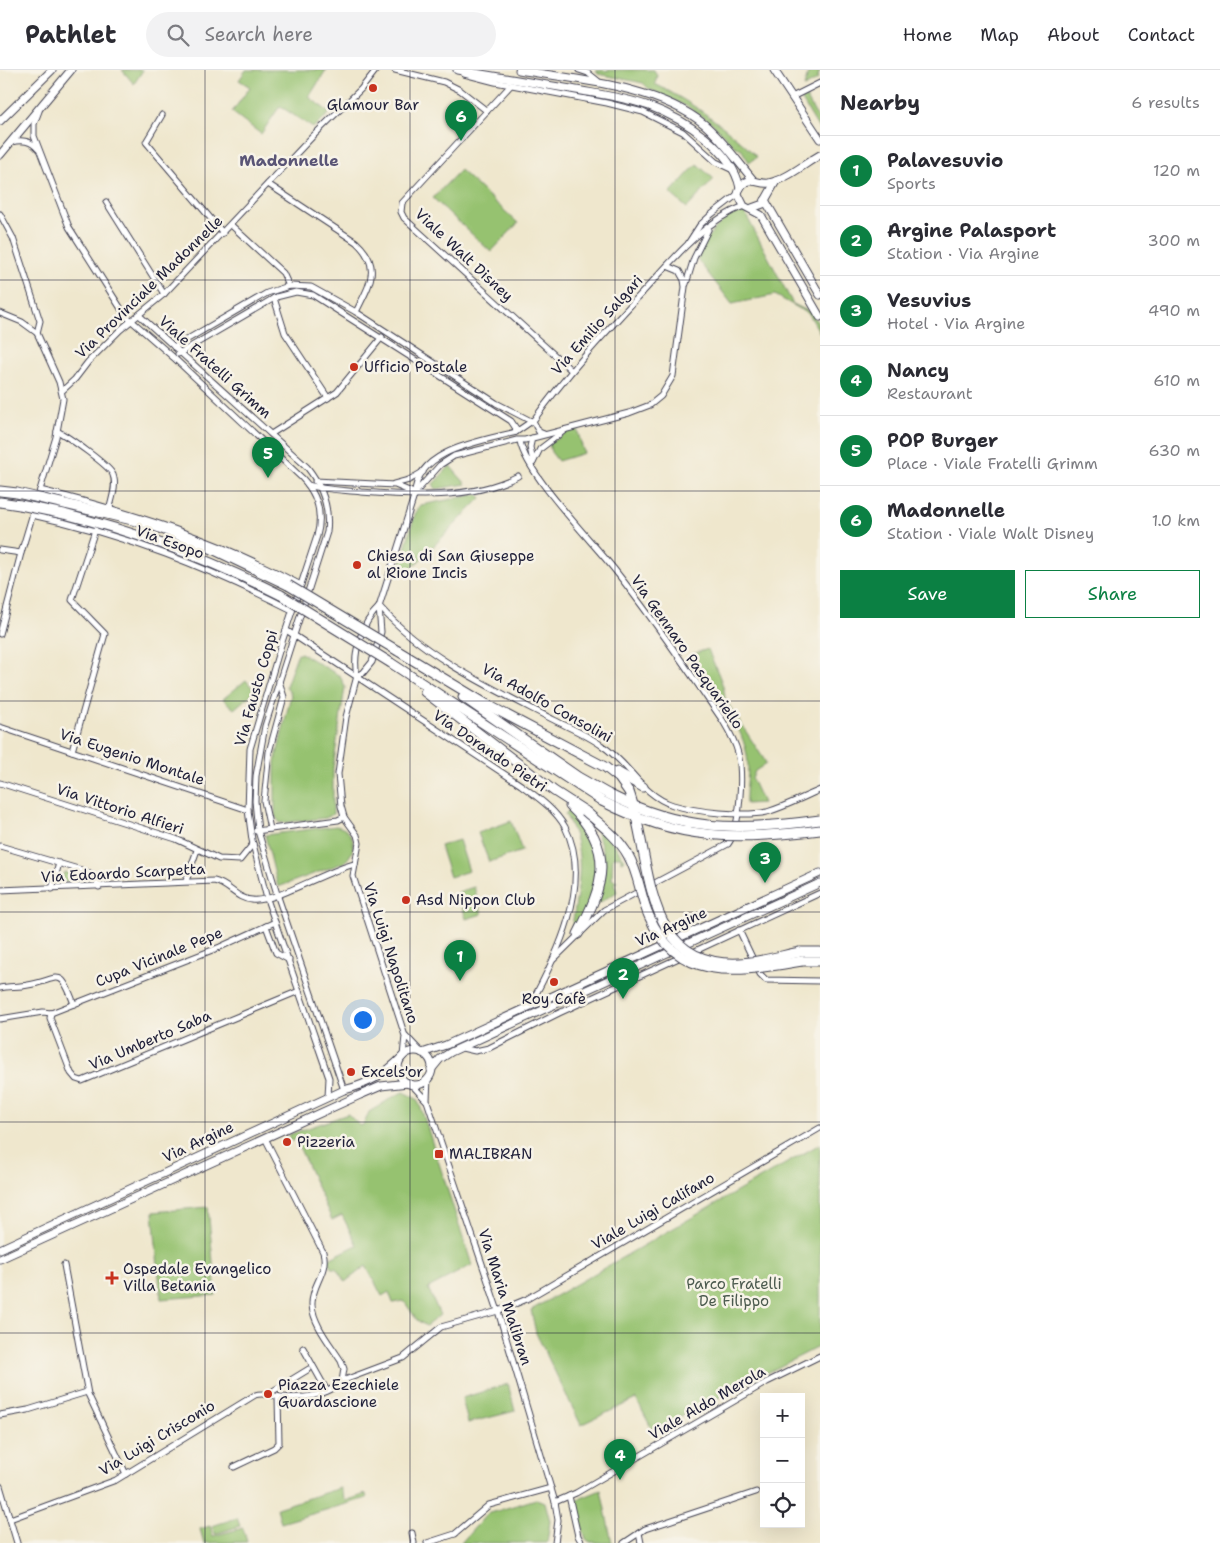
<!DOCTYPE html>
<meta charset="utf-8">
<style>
body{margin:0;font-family:"Shantell Sans",sans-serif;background:#f2f2f3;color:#2b2b33}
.controls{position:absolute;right:15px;bottom:15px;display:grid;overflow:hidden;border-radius:0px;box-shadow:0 5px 20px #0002}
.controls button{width:45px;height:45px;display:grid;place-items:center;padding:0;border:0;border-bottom:1px solid #e1e1e2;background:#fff;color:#2b2b33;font:25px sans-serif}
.you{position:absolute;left:362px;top:949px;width:18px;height:18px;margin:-12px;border:4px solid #fff;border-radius:50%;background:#1a73e8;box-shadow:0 0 0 8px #1a73e833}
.badge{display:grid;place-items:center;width:32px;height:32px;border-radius:50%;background:#0b8043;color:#fff;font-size:16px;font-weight:700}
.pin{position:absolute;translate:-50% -41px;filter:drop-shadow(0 1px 2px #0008)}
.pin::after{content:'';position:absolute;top:26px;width:18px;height:15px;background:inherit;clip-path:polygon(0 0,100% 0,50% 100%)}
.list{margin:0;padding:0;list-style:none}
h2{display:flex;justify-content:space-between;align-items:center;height:65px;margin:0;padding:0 20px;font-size:21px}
h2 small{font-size:16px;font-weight:400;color:#7c7c81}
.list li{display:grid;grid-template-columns:32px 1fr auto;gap:15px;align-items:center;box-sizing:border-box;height:70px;padding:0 20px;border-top:1px solid #e1e1e2}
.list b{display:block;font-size:19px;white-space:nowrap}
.list p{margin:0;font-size:16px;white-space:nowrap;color:#7c7c81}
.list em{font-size:16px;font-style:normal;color:#7c7c81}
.actions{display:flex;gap:10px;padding:15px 20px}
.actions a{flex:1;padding:11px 0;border:1px solid #0b8043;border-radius:0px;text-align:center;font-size:18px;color:#0b8043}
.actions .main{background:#0b8043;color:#fff}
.icon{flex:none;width:28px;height:28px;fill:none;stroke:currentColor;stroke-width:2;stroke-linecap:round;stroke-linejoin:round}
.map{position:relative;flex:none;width:820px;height:1473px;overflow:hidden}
header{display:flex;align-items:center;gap:30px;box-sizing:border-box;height:70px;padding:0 25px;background:#fff;border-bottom:1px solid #e1e1e2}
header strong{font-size:24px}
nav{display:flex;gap:28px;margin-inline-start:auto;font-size:18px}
.search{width:350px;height:45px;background:#f2f2f3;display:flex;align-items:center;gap:12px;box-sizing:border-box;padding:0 18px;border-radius:28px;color:#7c7c81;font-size:19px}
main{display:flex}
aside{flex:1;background:#fff}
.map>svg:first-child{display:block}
.green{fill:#96c270;stroke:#5c7256}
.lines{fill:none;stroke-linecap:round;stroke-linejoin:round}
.street-casing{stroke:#414051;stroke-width:7}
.secondary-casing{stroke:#414051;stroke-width:9}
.highway-casing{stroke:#414051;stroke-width:11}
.street{stroke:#fff;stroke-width:5}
.secondary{stroke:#fff;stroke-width:7}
.highway{stroke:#fff;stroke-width:9}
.highway-bridge-casing{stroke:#414051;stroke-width:11;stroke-linecap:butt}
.highway-bridge{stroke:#fff;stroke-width:9}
.grid{fill:none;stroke:#22223b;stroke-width:1;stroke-opacity:0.55}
.poi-dot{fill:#c8321e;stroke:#f7f3e8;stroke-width:2}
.labels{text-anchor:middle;stroke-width:5;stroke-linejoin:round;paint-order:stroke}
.poi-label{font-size:15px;fill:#22223b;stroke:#f7f3e8;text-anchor:start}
.street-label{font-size:15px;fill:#22223b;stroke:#f7f3e8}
.park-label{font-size:15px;fill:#4b5a4e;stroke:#f7f3e8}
.neighbourhood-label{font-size:16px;font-weight:bold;fill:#5a5576;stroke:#f7f3e8}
</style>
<header>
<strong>Pathlet</strong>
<div class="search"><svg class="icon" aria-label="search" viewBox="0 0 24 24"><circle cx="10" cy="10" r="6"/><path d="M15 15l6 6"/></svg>Search here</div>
<nav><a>Home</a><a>Map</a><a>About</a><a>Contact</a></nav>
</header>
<main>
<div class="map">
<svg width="820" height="1473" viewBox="0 0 820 1473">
<rect width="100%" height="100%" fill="#f7f3e8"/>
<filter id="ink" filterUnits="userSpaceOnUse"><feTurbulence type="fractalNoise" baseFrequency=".02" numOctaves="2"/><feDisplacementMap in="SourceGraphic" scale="10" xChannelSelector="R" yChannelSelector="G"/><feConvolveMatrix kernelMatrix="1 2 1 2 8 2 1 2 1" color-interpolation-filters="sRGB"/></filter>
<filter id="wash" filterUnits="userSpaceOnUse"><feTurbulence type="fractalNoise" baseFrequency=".0096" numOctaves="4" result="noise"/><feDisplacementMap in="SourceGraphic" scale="20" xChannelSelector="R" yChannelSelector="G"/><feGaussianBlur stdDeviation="1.12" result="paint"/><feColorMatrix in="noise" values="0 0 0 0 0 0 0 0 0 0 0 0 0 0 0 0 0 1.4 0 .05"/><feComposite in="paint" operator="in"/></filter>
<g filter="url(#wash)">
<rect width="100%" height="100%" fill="#efe7cd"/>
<g class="green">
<polygon points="122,0 143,0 134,14"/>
<polygon points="246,0 326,0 309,27 330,43 313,58 280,36 261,64 232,42 250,17 239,10"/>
<path d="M620 0H654L657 5 655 14C693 33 727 57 757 87L749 92 741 79 734 76 712 53 688 37 649 19 643 13 598 4 596 1Z"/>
<polygon points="809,0 820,0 817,10 804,17"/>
<polygon points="806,27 820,52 819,59 801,29"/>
<polygon points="697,94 714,109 687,138 670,123"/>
<polygon points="460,100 518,153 491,182 433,128"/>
<path d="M744 141 793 234 812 243 820 257V263L809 244 775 225 732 234 697 189C705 169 721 145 744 141Z"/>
<polygon points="577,359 584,383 558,391 551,382 549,373 559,368 560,362"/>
<polygon points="450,396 466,414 436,419 433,414"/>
<polygon points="478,424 481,428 405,505 399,499 415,444 421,435"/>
<path d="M708 579C714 596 725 614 725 629L765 691 766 694 755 701 752 709 763 733 746 734C745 718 750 702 747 685 740 648 710 616 690 585Z"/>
<polygon points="301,583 340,606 345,617 333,698 333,744 326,748 280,753 275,746 275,693 291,625 286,616 297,585"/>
<polygon points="246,610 255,621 234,639 223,629"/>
<path d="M569 740C600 777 607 819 575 859L572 857C578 814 588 784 565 744Z"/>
<polygon points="511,751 522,781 489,792 478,763"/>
<path d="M336 756C357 760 358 782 343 793L278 817 265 765Z"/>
<path d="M600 761 613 773 625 790 621 792V787H613L612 809 617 812 614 813 617 822 597 834C608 810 606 787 597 763Z"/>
<polygon points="459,770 469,801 450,807 440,776"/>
<polygon points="64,802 86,808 87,810 61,812"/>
<polygon points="474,817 482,844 466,849 458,822"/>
<path d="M403 1022 417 1029 422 1041 472 1195 428 1218 440 1245 426 1256 417 1250 404 1231 393 1233 389 1222 382 1226 366 1196 345 1212 336 1198H331L329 1189 357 1175 342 1145 332 1150 296 1070 291 1071 288 1065 348 1044 360 1056 364 1054 369 1042C381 1035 390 1028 403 1022Z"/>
<polygon points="820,1074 820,1276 653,1361 636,1329 581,1355 536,1263 531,1240"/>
<polygon points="208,1137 216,1225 161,1229 153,1142"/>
<polygon points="508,1314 515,1341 468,1353 462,1328"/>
<polygon points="340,1418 345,1431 366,1424 367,1428 281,1453 277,1438"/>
<polygon points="601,1420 612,1473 590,1472 586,1469 576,1439 579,1429"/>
<polygon points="536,1429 545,1432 550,1451 547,1473 461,1473 487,1444"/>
<polygon points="237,1448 240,1456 215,1464 212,1456"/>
<polygon points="210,1456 213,1466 243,1458 247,1472 204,1473 200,1459"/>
</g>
</g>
<g filter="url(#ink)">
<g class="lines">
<defs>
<g id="street">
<polyline points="395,0 444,12 460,20 487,41"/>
<polyline points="579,0 588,3 598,11"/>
<polyline points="464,4 495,12 607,33 643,42 683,62 716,92 733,100"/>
<polyline points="511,15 402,133 401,142 404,148 571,300"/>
<polyline points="792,27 820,13"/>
<path d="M39 41 34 54V66L69 157 125 245 173 287 302 408C318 425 323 444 317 466L280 578 250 679 248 740 252 770 267 829 329 1008 328 1027"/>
<polyline points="162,45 146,72 223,163"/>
<path d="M12 72C21 69 32 71 38 79"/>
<path d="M268 114 356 172C383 197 369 215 356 242"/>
<polyline points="106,132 164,224"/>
<polyline points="0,144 13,168 40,251 37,263"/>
<polyline points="231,155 283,203 289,216"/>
<polyline points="689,172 700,155 712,144 738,124"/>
<polyline points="686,214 694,188 708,160"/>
<polyline points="274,228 285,263 328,328"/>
<polyline points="0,243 22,252 37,263 59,312 63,329 56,367 21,483 0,564"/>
<path d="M139 245 307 397C322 416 330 437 327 462L265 656 256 706 255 731 258 761 277 824 344 1020"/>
<polyline points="174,277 267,223 289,216 311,217 356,242 496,333 531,351"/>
<polyline points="178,284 276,227 296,222 313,225 511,351 517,360"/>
<polyline points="62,321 75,309 88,292 120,260 164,224 312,67 361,19 376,0"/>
<path d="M533 351C566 305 603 265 641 224 671 192 702 152 744 136"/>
<polyline points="533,351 539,362 544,364"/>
<path d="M57 361C67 366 110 396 113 405 117 415 112 428 110 437"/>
<polyline points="516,362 532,351"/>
<polyline points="271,364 337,322 382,267"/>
<polyline points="532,368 530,377 533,392"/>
<path d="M520 371C526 404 591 470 614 499 653 548 688 600 723 651 729 661 735 671 738 683 743 703 741 757 728 774L604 840 554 889"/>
<polyline points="533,393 540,379 565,360"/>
<polyline points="315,411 395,415 414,423"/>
<polyline points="394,414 409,410 423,402"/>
<path d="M308 415C325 420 343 420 361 422 412 426 471 430 518 406"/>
<path d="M40 420C131 442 218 470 301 515"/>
<path d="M415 423C417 379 483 371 516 362"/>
<path d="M32 445C126 465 207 497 292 540"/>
<polyline points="0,480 21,483"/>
<path d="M379 537C362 553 352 582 357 606L346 647 338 704 341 736 344 747 357 765 359 773 353 806 405 966 403 986"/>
<path d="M380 537C425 588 494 619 554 650 570 658 587 665 601 675 630 693 641 725 673 735 697 742 743 747 767 742 785 737 803 727 820 720"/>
<path d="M286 560 521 715C537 727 555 739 565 757 594 813 556 888 529 937"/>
<polyline points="357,606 363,603 372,592 381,562 379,537 415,423 440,395 454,386 517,370 525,370 629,343 650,335 661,326 673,306 685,217 684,210 679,201 667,196"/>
<polyline points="0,657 248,740"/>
<polyline points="72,681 105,564 72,530 95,460"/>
<polyline points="0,713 176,769 219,789 240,790 253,774"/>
<polyline points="270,759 264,731 269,682 284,627 279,611"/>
<polyline points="256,761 338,750 344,747"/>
<polyline points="0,776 85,801 95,807 99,817"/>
<polyline points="186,811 197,780"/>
<polyline points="52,819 59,793"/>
<path d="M0 820 214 811C229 814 236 829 252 830 275 833 327 800 355 794"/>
<polyline points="266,856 276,883 289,890"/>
<polyline points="739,860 760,904 766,910 820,911"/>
<polyline points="693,882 820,823"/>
<path d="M0 918C9 916 18 917 28 915 59 910 60 895 74 934"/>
<polyline points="51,943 50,948 71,1003 76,1009 82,1011 299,921"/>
<polyline points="51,943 220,877 275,852"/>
<polyline points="0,949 43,942 51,943"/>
<polyline points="406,966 422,983"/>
<polyline points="462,978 475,981 489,978 559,943 683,886"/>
<polyline points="411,1014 427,1031 498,1241 555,1432 558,1450 555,1473"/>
<polyline points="427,1030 428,1008"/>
<polyline points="64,1195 88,1324 126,1404"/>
<polyline points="303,1278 327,1321"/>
<polyline points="342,1311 403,1288 441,1257 498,1241 527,1229 820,1058"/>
<polyline points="268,1324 309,1299"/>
<polyline points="0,1345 28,1340 87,1322"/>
<polyline points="234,1397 274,1378 279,1373 278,1327"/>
<polyline points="0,1416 17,1473"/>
<polyline points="569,1426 578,1466 582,1473"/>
<polyline points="555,1432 576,1423 767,1312 820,1286"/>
<path d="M10 1449 116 1410 255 1325C264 1322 272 1326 282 1327 302 1329 328 1326 342 1311L344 1299 341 1291C331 1275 313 1254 312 1235 311 1215 329 1202 323 1182L266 1070"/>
<polyline points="412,1463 414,1473"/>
<polyline points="639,1463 641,1473"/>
<polyline points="427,1473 455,1464 489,1435 551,1418"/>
<polyline points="624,1473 645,1459 756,1422"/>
</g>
<g id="secondary">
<path d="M457 0C495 6 533 13 571 19 597 24 624 27 649 36 684 49 732 79 740 118"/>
<path d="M519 0C577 10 656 15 704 54 723 70 738 92 754 111"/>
<polyline points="774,0 820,69"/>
<polyline points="0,51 52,0"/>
<polyline points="0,85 71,0"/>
<path d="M820 85C804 94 787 109 769 113 761 115 754 108 746 112 741 115 739 119 738 124L744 136 761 145 820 247"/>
<polyline points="765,130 820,225"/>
<polyline points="752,138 763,134 776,111"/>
<circle cx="415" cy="998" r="17"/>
<polyline points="422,983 446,975 820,803"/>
<polyline points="431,1000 440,989 451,982 820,813"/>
<path d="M0 1179 344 1020C369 1014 385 1004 403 986"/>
<polyline points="0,1189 360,1025 381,1016 408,1013"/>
</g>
<g id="highway">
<polyline points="0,421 17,423"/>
<polyline points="0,432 20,435"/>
<polyline points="65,434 149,454 204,475 288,515"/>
<path d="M64 444C140 463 211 490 281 525"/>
<polyline points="398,581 486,634 605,697 619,708 629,722"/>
<polyline points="391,593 602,731"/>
<polyline points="425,622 554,721 585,741"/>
<polyline points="463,627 578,707 608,724"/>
<polyline points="617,702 643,717"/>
<path d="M570 736C616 779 604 815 578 864"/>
<polyline points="800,882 820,882"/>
<polyline points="802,891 820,891"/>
</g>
</defs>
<use href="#street" class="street-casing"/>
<use href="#secondary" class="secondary-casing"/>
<use href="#highway" class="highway-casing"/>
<use href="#street" class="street"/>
<use href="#secondary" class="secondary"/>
<use href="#highway" class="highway"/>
<defs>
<g id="highway-bridge">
<polyline points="17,423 65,434"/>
<polyline points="20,435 64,444"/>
<polyline points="288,515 398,581"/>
<polyline points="281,525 391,593"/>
<path d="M629 722C653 787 639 898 740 893 760 892 780 886 800 882"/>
<path d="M608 724C683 762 738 761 820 750"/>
<path d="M602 731C679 771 736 770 820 760"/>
<path d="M585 741C600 754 618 767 628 785 639 804 640 826 649 846 679 915 742 901 802 891"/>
</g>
</defs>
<use href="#highway-bridge" class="highway-bridge-casing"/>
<use href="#highway-bridge" class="highway-bridge"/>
</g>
</g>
<path class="grid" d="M205 0V1473M410 0V1473M615 0V1473M0 210H820M0 421H820M0 631H820M0 842H820M0 1052H820M0 1263H820"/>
<g class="poi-dot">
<circle cx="373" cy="18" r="5"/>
<circle cx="354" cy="297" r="5"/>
<circle cx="357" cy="495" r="5"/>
<circle cx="406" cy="830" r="5"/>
<circle cx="554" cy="912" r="5"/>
<circle cx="351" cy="1002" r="5"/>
<circle cx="287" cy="1072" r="5"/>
<rect x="434" y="1079" width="10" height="10" rx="2.5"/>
<path d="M109.5 1200.5h5v5h5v5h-5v5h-5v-5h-5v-5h5z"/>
<circle cx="268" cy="1324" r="5"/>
</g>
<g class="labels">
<g class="poi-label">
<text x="373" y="40" text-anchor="middle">Glamour Bar</text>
<text x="364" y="302">Ufficio Postale</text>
<text x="367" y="491">Chiesa di San Giuseppe<tspan x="367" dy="17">al Rione Incis</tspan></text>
<text x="416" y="835">Asd Nippon Club</text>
<text x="554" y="934" text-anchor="middle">Roy Cafè</text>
<text x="361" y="1007">Excels'or</text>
<text x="297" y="1077">Pizzeria</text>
<text x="449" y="1089">MALIBRAN</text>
<text x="123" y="1204">Ospedale Evangelico<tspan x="123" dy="17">Villa Betania</tspan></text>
<text x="278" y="1320">Piazza Ezechiele<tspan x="278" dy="17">Guardascione</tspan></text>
</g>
<g class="street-label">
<text transform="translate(464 185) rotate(43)" y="5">Viale Walt Disney</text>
<text transform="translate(149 217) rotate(-44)" y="5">Via Provinciale Madonnelle</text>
<text transform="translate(597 255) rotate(-48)" y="5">Via Emilio Salgari</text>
<text transform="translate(215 297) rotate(42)" y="5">Viale Fratelli Grimm</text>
<text transform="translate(170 472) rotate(20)" y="5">Via Esopo</text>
<text transform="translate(687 582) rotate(55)" y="5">Via Gennaro Pasquariello</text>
<text transform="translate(256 618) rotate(-74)" y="5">Via Fausto Coppi</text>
<text transform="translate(547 633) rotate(29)" y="5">Via Adolfo Consolini</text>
<text transform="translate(490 681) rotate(34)" y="5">Via Dorando Pietri</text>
<text transform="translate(132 687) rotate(18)" y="5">Via Eugenio Montale</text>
<text transform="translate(120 739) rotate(18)" y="5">Via Vittorio Alfieri</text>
<text transform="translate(123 803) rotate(-3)" y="5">Via Edoardo Scarpetta</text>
<text transform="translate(671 857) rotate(-24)" y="5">Via Argine</text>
<text transform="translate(391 883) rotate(72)" y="5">Via Luigi Napolitano</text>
<text transform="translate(159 887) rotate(-22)" y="5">Cupa Vicinale Pepe</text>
<text transform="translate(150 970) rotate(-23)" y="5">Via Umberto Saba</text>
<text transform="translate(198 1072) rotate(-25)" y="5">Via Argine</text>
<text transform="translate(653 1141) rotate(-30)" y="5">Viale Luigi Califano</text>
<text transform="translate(505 1227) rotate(72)" y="5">Via Maria Malibran</text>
<text transform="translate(707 1333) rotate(-30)" y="5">Viale Aldo Merola</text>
<text transform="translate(157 1368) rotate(-31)" y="5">Via Luigi Crisconio</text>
</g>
<g class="park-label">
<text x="734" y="1219">Parco Fratelli<tspan x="734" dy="17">De Filippo</tspan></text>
</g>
<g class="neighbourhood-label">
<text x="289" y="96">Madonnelle</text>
</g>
</g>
</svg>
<div class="controls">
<button>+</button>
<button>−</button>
<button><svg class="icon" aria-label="locate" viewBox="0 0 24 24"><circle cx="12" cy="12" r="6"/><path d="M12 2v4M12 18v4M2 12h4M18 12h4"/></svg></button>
</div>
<div class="you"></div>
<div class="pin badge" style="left:460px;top:911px">1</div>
<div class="pin badge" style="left:623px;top:929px">2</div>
<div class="pin badge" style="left:765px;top:813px">3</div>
<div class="pin badge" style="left:620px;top:1410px">4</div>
<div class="pin badge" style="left:268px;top:408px">5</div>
<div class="pin badge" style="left:461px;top:71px">6</div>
</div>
<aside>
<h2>Nearby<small>6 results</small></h2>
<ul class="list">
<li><span class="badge">1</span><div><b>Palavesuvio</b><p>Sports</p></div><em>120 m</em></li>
<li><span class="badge">2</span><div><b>Argine Palasport</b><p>Station · Via Argine</p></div><em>300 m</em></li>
<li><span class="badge">3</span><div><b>Vesuvius</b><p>Hotel · Via Argine</p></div><em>490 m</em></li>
<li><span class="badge">4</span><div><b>Nancy</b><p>Restaurant</p></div><em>610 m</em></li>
<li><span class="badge">5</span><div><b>POP Burger</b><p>Place · Viale Fratelli Grimm</p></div><em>630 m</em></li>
<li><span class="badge">6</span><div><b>Madonnelle</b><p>Station · Viale Walt Disney</p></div><em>1.0 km</em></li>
</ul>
<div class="actions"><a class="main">Save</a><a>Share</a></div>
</aside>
</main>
